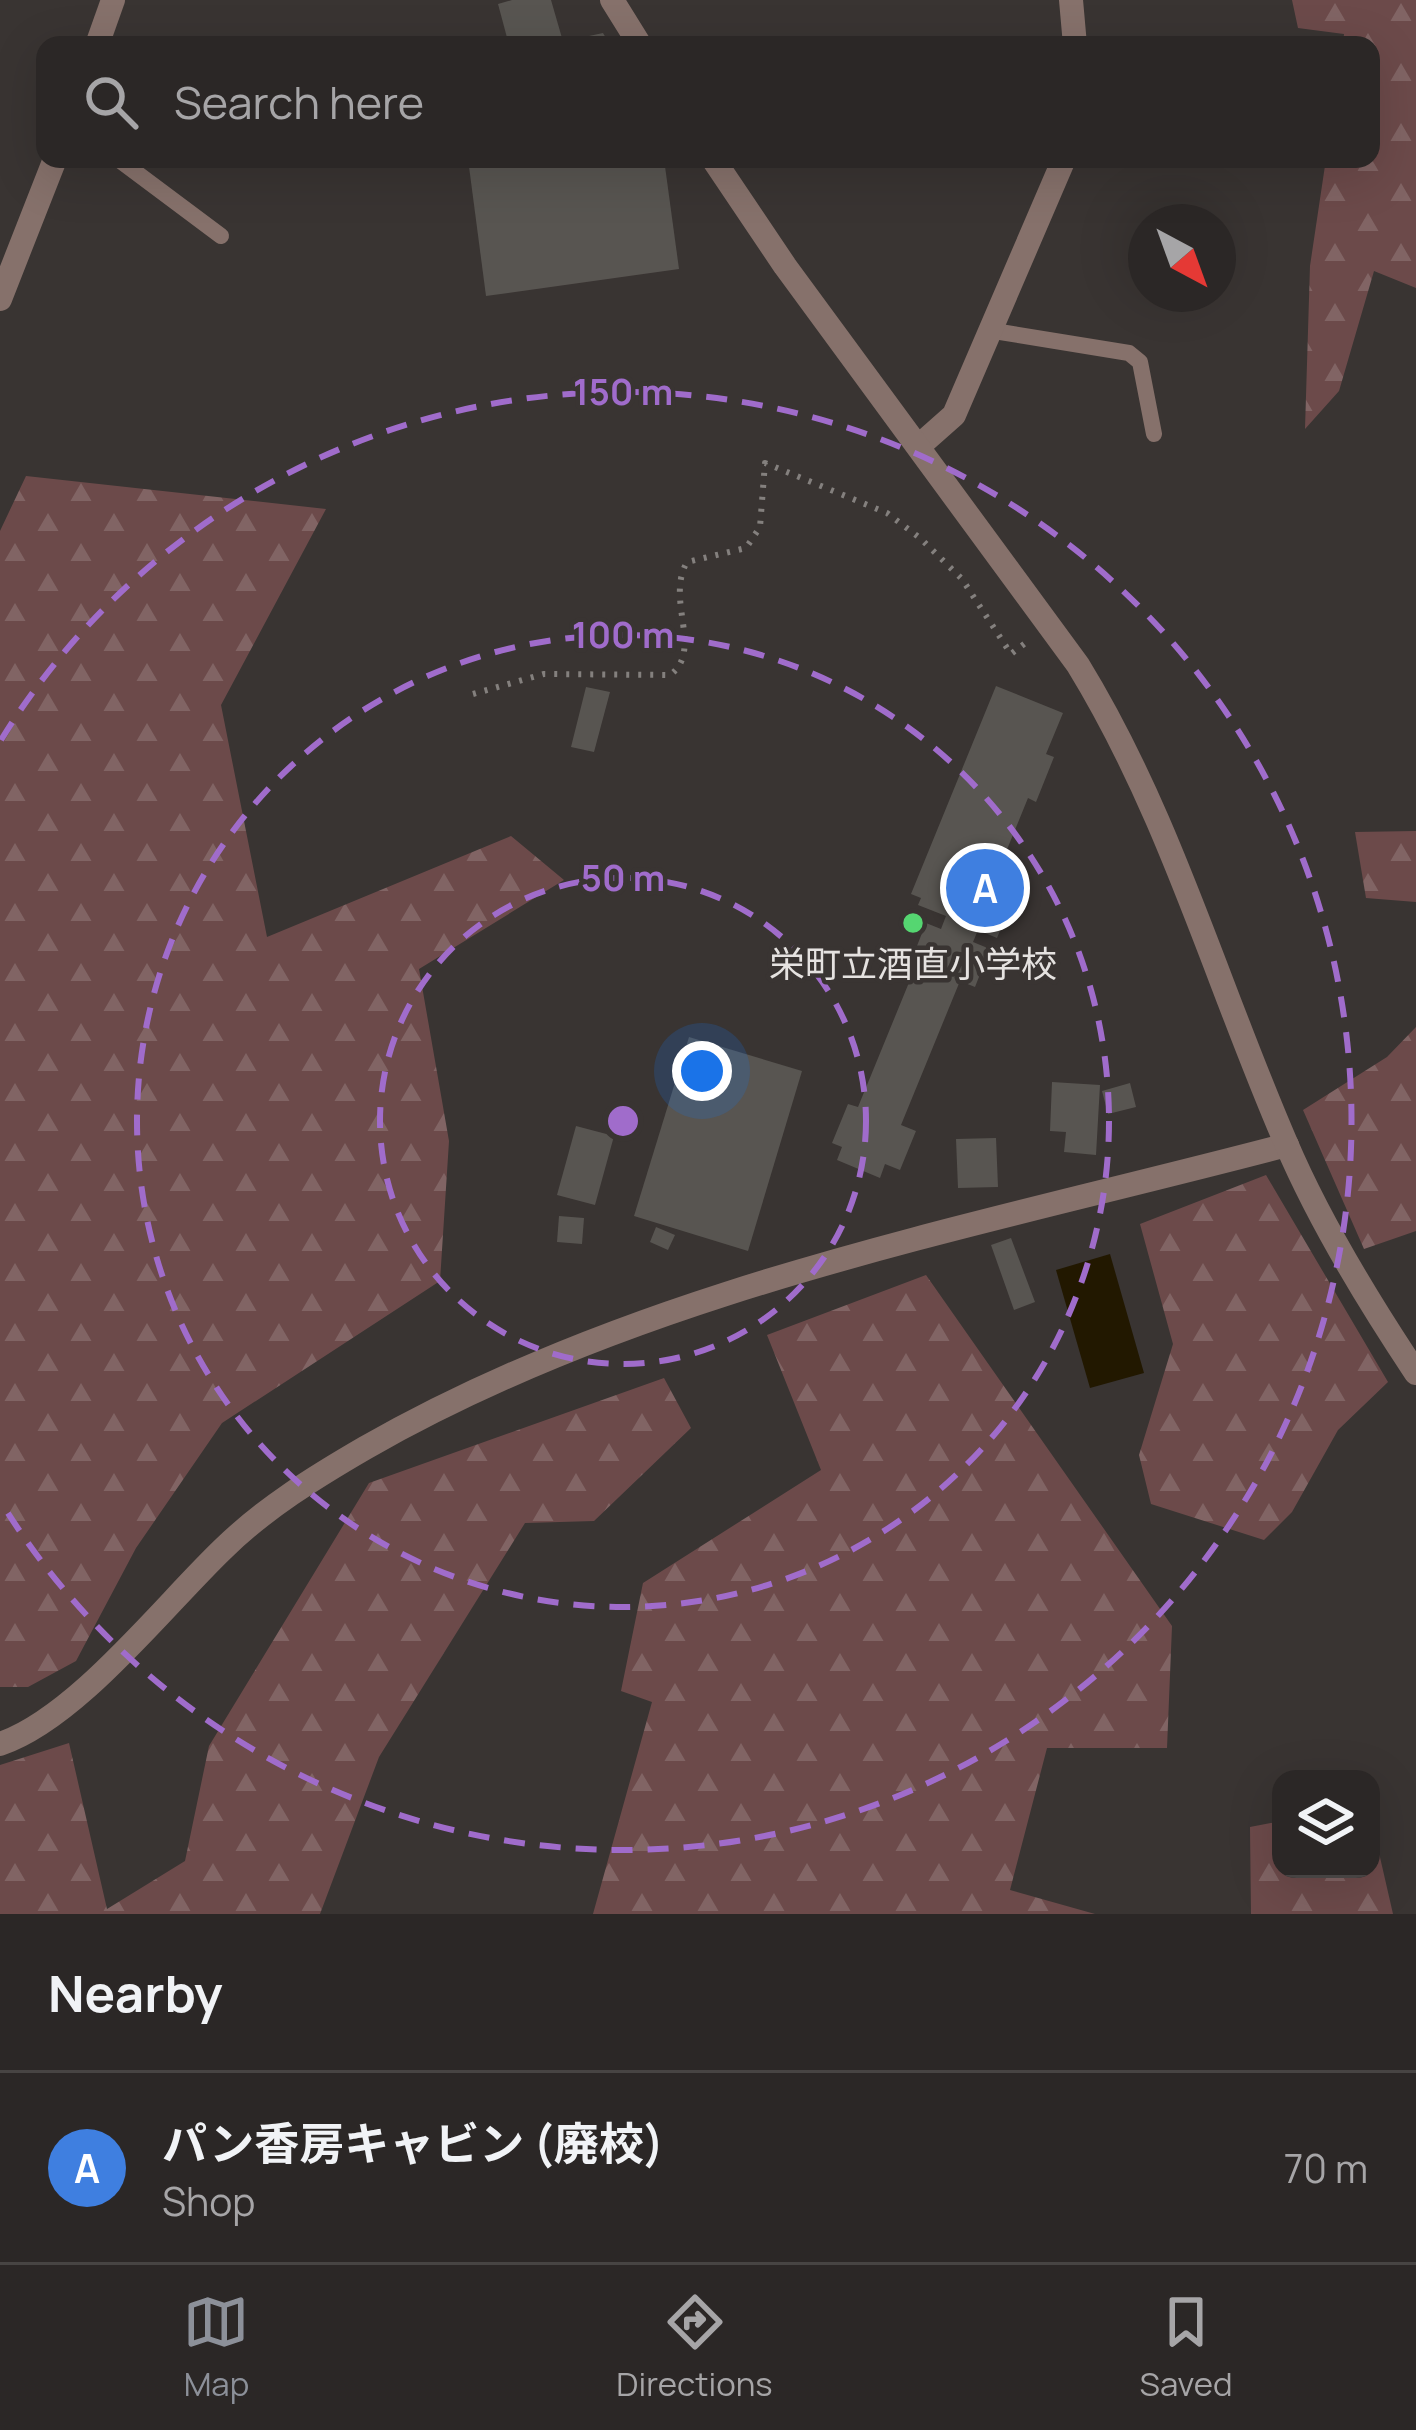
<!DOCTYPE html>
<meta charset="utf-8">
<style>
body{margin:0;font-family:Manrope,"Noto Sans JP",sans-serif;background:#373332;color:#f1f3f6}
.controls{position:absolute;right:36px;bottom:36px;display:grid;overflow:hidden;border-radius:24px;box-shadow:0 12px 48px #0002}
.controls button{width:108px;height:108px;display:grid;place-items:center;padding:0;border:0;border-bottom:3px solid #474443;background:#2b2726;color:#f1f3f6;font:60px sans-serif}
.compass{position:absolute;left:1128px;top:204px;width:108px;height:108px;border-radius:50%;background:#2b2726;box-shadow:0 12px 48px #0002;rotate:139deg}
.you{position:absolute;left:702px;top:1071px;width:42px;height:42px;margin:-30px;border:9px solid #fff;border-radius:50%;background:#1a73e8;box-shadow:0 0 0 18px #1a73e833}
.badge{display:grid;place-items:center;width:78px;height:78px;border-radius:50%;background:#8c9099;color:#fff;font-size:39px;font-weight:700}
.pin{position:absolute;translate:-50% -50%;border:6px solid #fff;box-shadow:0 3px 12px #0006}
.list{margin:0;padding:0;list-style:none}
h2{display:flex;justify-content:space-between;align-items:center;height:156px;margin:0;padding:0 48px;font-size:51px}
h2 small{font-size:39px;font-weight:400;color:#a6a5a7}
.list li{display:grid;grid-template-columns:78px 1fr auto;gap:36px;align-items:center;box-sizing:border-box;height:192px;padding:0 48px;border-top:3px solid #474443}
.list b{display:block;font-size:45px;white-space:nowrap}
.list p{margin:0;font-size:39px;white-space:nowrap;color:#a6a5a7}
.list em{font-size:39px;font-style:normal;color:#a6a5a7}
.icon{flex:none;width:66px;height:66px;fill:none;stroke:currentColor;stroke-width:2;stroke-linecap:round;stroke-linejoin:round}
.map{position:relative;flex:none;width:1416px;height:1914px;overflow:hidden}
.search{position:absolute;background:#2b2726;box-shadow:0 12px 48px #0002;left:36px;right:36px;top:36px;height:132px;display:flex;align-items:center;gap:30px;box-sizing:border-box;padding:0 42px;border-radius:24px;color:#a6a5a7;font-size:45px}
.sheet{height:348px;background:#2b2726}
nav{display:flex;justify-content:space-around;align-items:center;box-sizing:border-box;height:168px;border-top:3px solid #474443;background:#2b2726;font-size:33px;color:#a6a5a7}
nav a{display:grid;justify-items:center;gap:6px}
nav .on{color:#8c9099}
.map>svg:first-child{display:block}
.forest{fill:url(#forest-firs)}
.water{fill:#221800}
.building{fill:#585551}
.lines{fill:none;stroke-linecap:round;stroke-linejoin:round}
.path{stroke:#84807e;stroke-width:6;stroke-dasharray:3 9;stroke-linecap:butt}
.service{stroke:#86716b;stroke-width:16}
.minor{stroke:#86716b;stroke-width:24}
.tertiary{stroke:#86716b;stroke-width:24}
.ring{fill:none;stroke:#a06ccb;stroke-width:6;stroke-dasharray:21 15}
.poi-dot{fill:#55d671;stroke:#393432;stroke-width:4.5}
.labels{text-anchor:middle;stroke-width:9;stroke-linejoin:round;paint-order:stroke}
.poi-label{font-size:36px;fill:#e5e2e0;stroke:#393432}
.centre{fill:#a06ccb;stroke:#393432;stroke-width:6}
.ring-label{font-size:36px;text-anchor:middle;font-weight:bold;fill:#a06ccb;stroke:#393432;stroke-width:9;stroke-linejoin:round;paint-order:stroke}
</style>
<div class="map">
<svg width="1416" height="1914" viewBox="0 0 1416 1914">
<defs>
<pattern id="forest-firs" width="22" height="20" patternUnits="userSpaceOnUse" patternTransform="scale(3)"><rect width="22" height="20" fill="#6c4a4a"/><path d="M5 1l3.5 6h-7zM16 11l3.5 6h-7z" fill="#816464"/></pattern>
</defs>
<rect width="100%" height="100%" fill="#393432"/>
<g class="forest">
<polygon points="1292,0 1416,0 1416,288 1374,271 1339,391 1305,429 1310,266 1326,159 1371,159 1371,45 1343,45 1344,34 1298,28"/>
<polygon points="26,476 326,509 221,705 267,937 511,836 564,880 419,969 449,1141 440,1281 222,1423 136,1548 76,1661 28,1687 0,1687 0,531"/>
<polygon points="1416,831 1416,902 1366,898 1355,832"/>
<polygon points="1416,1027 1416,1231 1364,1249 1303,1110 1387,1057"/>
<polygon points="1266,1175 1388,1382 1338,1430 1292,1512 1264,1540 1151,1504 1139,1455 1173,1344 1140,1224"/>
<polygon points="926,1275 1172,1626 1167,1748 1047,1748 1010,1890 1095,1914 593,1914 652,1702 621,1691 643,1583 821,1470 767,1335"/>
<polygon points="664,1378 691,1428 594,1521 525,1523 379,1757 320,1914 0,1914 0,1765 69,1743 107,1909 185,1861 209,1746 369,1483"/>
<polygon points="1371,1818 1393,1914 1251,1914 1250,1827 1281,1821 1281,1869 1371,1869"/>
</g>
<polygon class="water" points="1110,1254 1144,1373 1090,1388 1056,1270"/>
<g class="building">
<polygon points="512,0 551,0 564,45 509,45 498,4"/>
<polygon points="603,33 610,45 591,45 589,36"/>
<polygon points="468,159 664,159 679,269 486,296"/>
<polygon points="996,686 1063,713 1046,754 1054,757 1036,802 1028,798 997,874 1019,884 997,938 978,930 973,942 990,949 975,987 960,981 901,1125 916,1131 900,1170 885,1164 880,1178 837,1160 842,1147 832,1143 848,1104 858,1107 917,963 911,961 926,923 941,929 946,916 918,905 921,898 911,894"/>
<polygon points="586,687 610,692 594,752 571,747"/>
<polygon points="689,1037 802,1071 748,1251 634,1216"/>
<polygon points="1052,1082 1100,1085 1096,1155 1064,1152 1066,1132 1050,1131"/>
<polygon points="1130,1083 1136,1107 1108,1114 1102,1091"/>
<polygon points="576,1126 614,1136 595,1205 557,1195"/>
<polygon points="996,1138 998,1187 958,1188 956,1139"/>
<polygon points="559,1216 584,1218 582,1244 557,1242"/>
<polygon points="656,1227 675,1235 668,1250 650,1242"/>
<polygon points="1011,1238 1035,1302 1014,1310 991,1245"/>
</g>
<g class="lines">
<path class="path" d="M473 694 544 674 670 675C704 650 665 600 687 562L746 548 760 527 765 463 887 513 920 538 962 579 1011 654 1028 641"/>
<g class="service">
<polyline points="118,159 221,236"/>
<polyline points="994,331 1129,353 1140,362 1154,434"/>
</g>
<g class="minor">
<polyline points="1071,0 1075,45"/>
<polyline points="97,45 113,0"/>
<polyline points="0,299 55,159"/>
<polyline points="919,446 954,415 1064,159"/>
<path d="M0 1744C77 1718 164 1605 224 1548 265 1508 315 1477 365 1448 646 1287 976 1227 1287 1145"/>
</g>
<g class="tertiary">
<polyline points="612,0 640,45"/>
<path d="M713 159 785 266 1078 665C1170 815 1216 982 1286 1143 1320 1223 1368 1301 1416 1373"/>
</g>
</g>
<g class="ring">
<circle cx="623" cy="1121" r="243"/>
<circle cx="623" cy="1121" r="486"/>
<path d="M1 740A729 729 0 1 1 1 1502"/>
</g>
<circle class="poi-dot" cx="913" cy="923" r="12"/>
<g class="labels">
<g class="poi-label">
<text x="913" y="977">栄町立酒直小学校</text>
</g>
</g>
<circle cx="623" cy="1121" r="18" class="centre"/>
<g class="ring-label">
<text x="623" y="405">150 m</text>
<text x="623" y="648">100 m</text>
<text x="623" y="891">50 m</text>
</g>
</svg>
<div class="controls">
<button><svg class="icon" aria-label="layers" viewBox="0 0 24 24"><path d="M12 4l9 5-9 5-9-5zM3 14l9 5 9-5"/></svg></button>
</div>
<svg class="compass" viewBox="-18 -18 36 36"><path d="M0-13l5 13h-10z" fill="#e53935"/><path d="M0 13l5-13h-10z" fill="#a6a5a7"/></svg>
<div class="you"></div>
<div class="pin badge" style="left:985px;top:888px;background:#3f7fe0">A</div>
<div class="search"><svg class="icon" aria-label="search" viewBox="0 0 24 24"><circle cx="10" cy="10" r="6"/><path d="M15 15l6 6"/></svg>Search here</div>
</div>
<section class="sheet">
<h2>Nearby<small></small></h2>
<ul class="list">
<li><span class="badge" style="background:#3f7fe0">A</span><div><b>パン香房キャビン (廃校)</b><p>Shop</p></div><em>70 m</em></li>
</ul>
</section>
<nav>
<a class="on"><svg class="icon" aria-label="map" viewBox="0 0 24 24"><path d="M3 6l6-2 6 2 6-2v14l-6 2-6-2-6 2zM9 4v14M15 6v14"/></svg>Map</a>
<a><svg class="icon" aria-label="directions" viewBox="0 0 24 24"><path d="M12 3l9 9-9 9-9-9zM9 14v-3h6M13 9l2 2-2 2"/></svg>Directions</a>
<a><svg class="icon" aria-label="saved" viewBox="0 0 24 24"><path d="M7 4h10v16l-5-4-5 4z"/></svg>Saved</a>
</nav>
